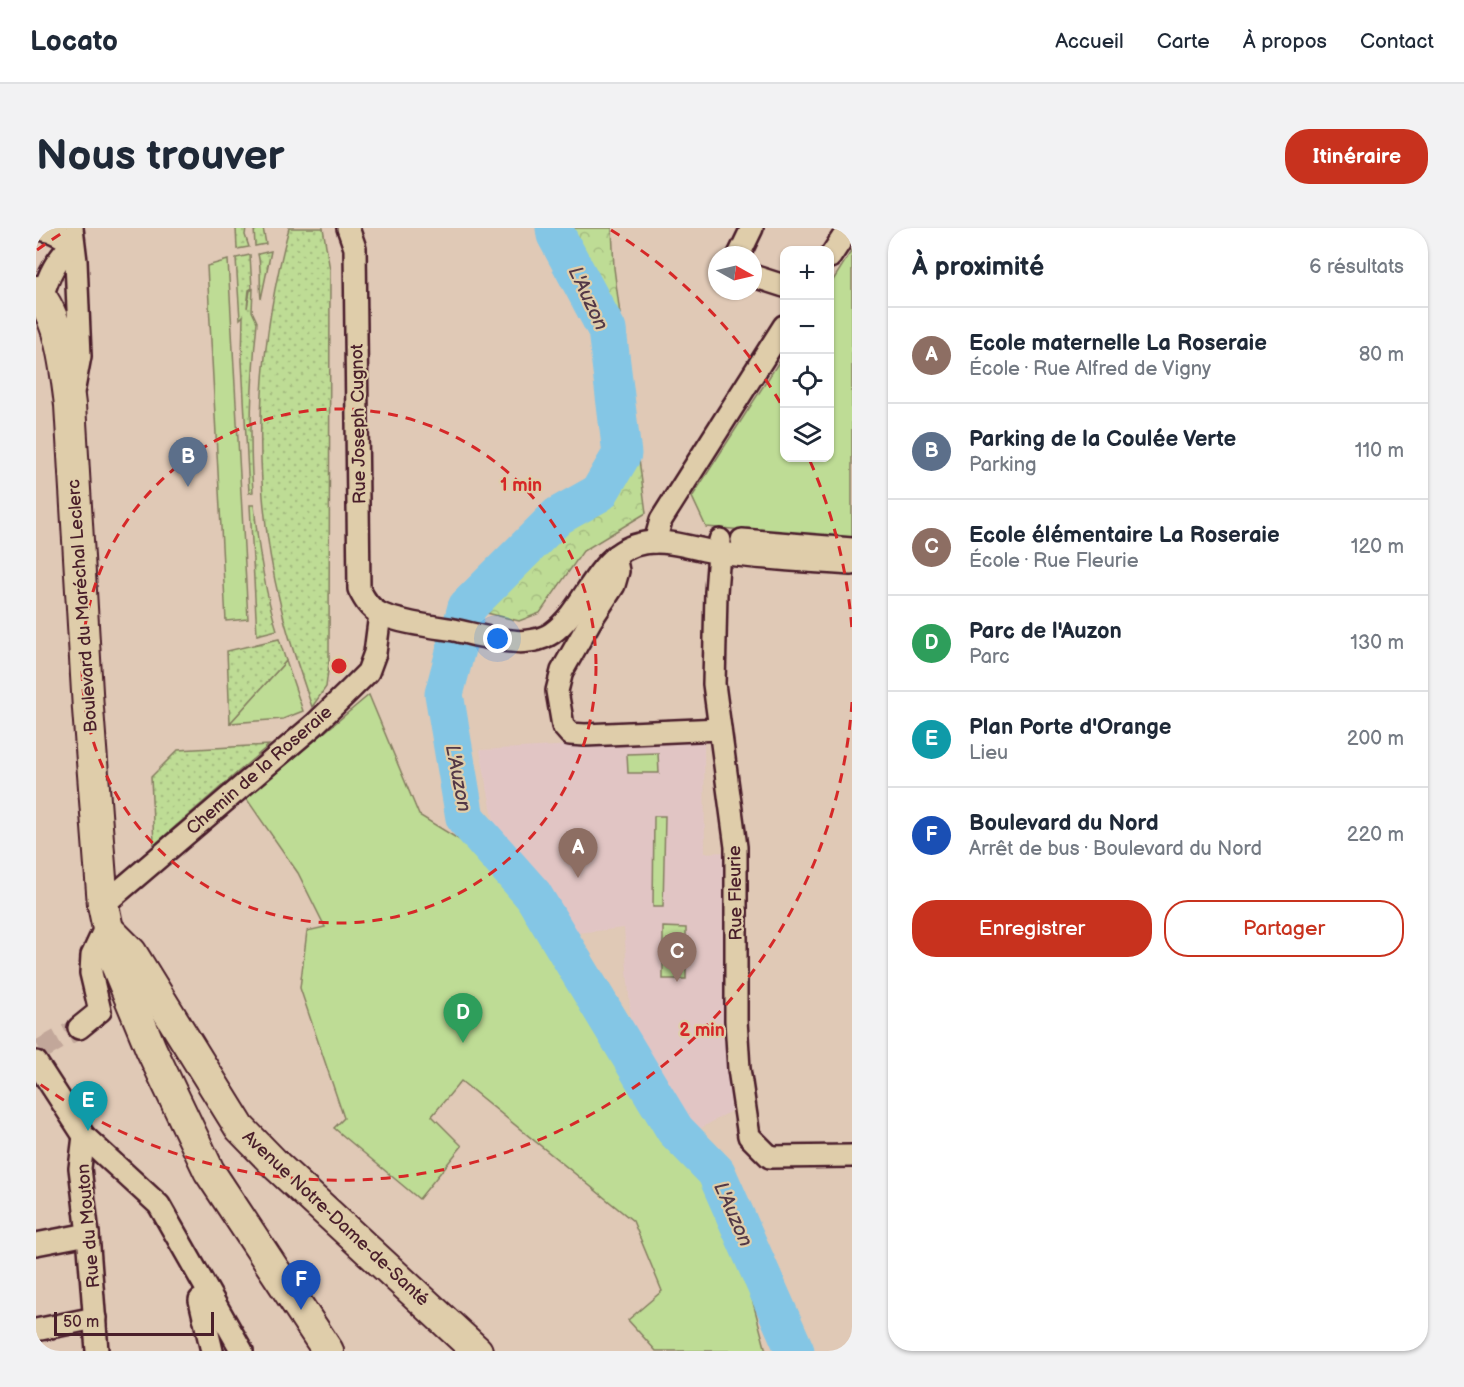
<!DOCTYPE html>
<html lang="fr">
<meta charset="utf-8">
<style>
body{margin:0;font-family:"Balsamiq Sans",sans-serif;background:#f2f2f3;color:#1f2937}
.controls{position:absolute;right:18px;top:18px;display:grid;overflow:hidden;border-radius:12px;box-shadow:0 2px 4px #0004}
.controls button{width:54px;height:54px;display:grid;place-items:center;padding:0;border:0;border-bottom:2px solid #e0e1e3;background:#fff;color:#1f2937;font:30px sans-serif}
.compass{position:absolute;left:672px;top:18px;width:54px;height:54px;border-radius:50%;background:#fff;box-shadow:0 2px 4px #0004;rotate:98deg}
.scale{position:absolute;left:18px;bottom:15px;width:160px;box-sizing:border-box;padding-left:6px;border:3px solid #4a1f2b;border-top:0;font-size:16px;line-height:21px;white-space:nowrap;color:#4a1f2b;-webkit-text-stroke:4px #dfcdaa;paint-order:stroke}
.you{position:absolute;left:462px;top:411px;width:21px;height:21px;margin:-15px;border:4px solid #fff;border-radius:50%;background:#1a73e8;box-shadow:0 0 0 9px #1a73e833}
.badge{display:grid;place-items:center;width:39px;height:39px;border-radius:50%;background:#c8321e;color:#fff;font-size:20px;font-weight:700}
.pin{position:absolute;translate:-50% -50px;filter:drop-shadow(0 2px 3px #0008)}
.pin::after{content:'';position:absolute;top:32px;width:21px;height:18px;background:inherit;clip-path:polygon(0 0,100% 0,50% 100%)}
.list{margin:0;padding:0;list-style:none}
h2{display:flex;justify-content:space-between;align-items:center;height:78px;margin:0;padding:0 24px;font-size:26px}
h2 small{font-size:20px;font-weight:400;color:#747a83}
.list li{display:grid;grid-template-columns:39px 1fr auto;gap:18px;align-items:center;box-sizing:border-box;height:96px;padding:0 24px;border-top:2px solid #e0e1e3}
.list b{display:block;font-size:22px;white-space:nowrap}
.list p{margin:0;font-size:20px;white-space:nowrap;color:#747a83}
.list em{font-size:20px;font-style:normal;color:#747a83}
.actions{display:flex;gap:12px;padding:18px 24px}
.actions a{flex:1;padding:14px 0;border:2px solid #c8321e;border-radius:24px;text-align:center;font-size:21px;color:#c8321e}
.actions .main{background:#c8321e;color:#fff}
.icon{flex:none;width:33px;height:33px;fill:none;stroke:currentColor;stroke-width:2;stroke-linecap:round;stroke-linejoin:round}
.map{position:relative;flex:none;width:816px;height:1123px;overflow:hidden;border-radius:24px}
header{display:flex;align-items:center;gap:36px;box-sizing:border-box;height:84px;padding:0 30px;background:#fff;border-bottom:2px solid #e0e1e3}
header strong{font-size:28px}
nav{display:flex;gap:33px;margin-inline-start:auto;font-size:21px}
.intro{display:flex;align-items:center;justify-content:space-between;box-sizing:border-box;height:144px;padding:0 36px}
h1{margin:0;font-size:42px}
.button{padding:15px 27px;border-radius:24px;background:#c8321e;color:#fff;font-size:21px;font-weight:700}
main{display:flex;gap:36px;padding:0 36px}
aside{flex:1;background:#fff;border-radius:24px;box-shadow:0 2px 4px #0004}
.map>svg:first-child{display:block}
.built{fill:#e1c5c4}
.green{fill:#bedc95;stroke:#847e60;stroke-width:1.5}
.forest{fill:url(#forest-crowns);stroke:#847e60;stroke-width:1.5}
.garden{fill:url(#garden-dots);stroke:#847e60;stroke-width:1.5}
.lines{fill:none;stroke-linecap:round;stroke-linejoin:round}
.river{stroke:#84c6e5;stroke-width:39}
.street-tunnel{stroke:#c2a79a;stroke-width:21;stroke-dasharray:21 10;stroke-linecap:butt}
.street-casing{stroke:#4a1f2b;stroke-width:26}
.secondary-casing{stroke:#4a1f2b;stroke-width:34}
.street{stroke:#dfcdaa;stroke-width:21}
.secondary{stroke:#dfcdaa;stroke-width:30}
.ring{fill:none;stroke:#d62828;stroke-width:3;stroke-dasharray:10 8}
.labels{text-anchor:middle;stroke-width:4.5;stroke-linejoin:round;paint-order:stroke}
.street-label{font-size:18px;fill:#4a1f2b;stroke:#dfcdaa}
.water-label{font-size:20px;font-style:italic;fill:#533847;stroke:#dfcdaa}
.centre{fill:#d62828;stroke:#dfcdaa;stroke-width:3}
.ring-label{font-size:18px;text-anchor:middle;font-weight:bold;fill:#d62828;stroke:#dfcdaa;stroke-width:4.5;stroke-linejoin:round;paint-order:stroke}
</style>
<header>
<strong>Locato</strong>
<nav><a>Accueil</a><a>Carte</a><a>À propos</a><a>Contact</a></nav>
</header>
<div class="intro"><h1>Nous trouver</h1><a class="button">Itinéraire</a></div>
<main>
<div class="map">
<svg width="816" height="1123" viewBox="0 0 816 1123">
<defs>
<pattern id="forest-crowns" width="20" height="18" patternUnits="userSpaceOnUse" patternTransform="scale(1.5)"><rect width="20" height="18" fill="#bedc95"/><path d="M2 6a3 3 0 1 1 6 0M12 15a3 3 0 1 1 6 0" fill="none" stroke="#a5bc81"/></pattern>
<pattern id="garden-dots" width="8" height="8" patternUnits="userSpaceOnUse" patternTransform="scale(1.5)"><rect width="8" height="8" fill="#bedc95"/><path d="M2 2h.1M6 6h.1" fill="none" stroke="#a5bc81" stroke-width="1.8" stroke-linecap="round"/></pattern>
</defs>
<rect width="100%" height="100%" fill="#e0c9b6"/>
<filter id="ink" filterUnits="userSpaceOnUse"><feTurbulence type="fractalNoise" baseFrequency=".0167" numOctaves="2"/><feDisplacementMap in="SourceGraphic" scale="12" xChannelSelector="R" yChannelSelector="G"/><feConvolveMatrix kernelMatrix="1 2 1 2 8 2 1 2 1" color-interpolation-filters="sRGB"/></filter>
<g filter="url(#ink)">
<polygon class="built" points="668,510 669,625 689,624 691,814 695,883 660,903 596,809 588,700 531,706 460,605 444,522"/>
<g class="green">
<polygon points="816,22 816,310 670,299 656,269 748,126 748,230 794,230 794,57"/>
<polygon points="192,32 212,391 190,393 171,38"/>
<polygon points="250,433 267,483 247,491 194,495"/>
<polygon points="333,467 383,587 432,617 517,708 596,861 695,992 730,1123 620,1123 592,1092 626,1063 597,993 425,853 396,888 426,918 383,971 298,900 308,890 264,760 271,703 289,699 262,645 210,570"/>
<polygon points="622,525 623,545 592,545 591,526"/>
<polygon points="618,588 629,588 627,679 617,679"/>
<polygon points="627,699 650,700 650,751 627,751"/>
</g>
<polygon class="forest" points="525,0 576,0 578,40 610,285 547,323 504,385 483,393 439,382 524,296 570,270 594,228 577,96 526,6"/>
<g class="garden">
<polygon points="200,0 210,0 209,7 213,19 201,21"/>
<polygon points="218,0 227,0 230,16 219,18"/>
<path d="M253 0H287L294 42 293 435 290 459 276 479C265 446 253 413 245 379 214 255 220 123 253 0Z"/>
<path d="M235 23 225 71C223 56 226 41 222 26Z"/>
<path d="M214 27 216 60 213 62 211 80 214 63 217 61 216 83 221 94C215 152 213 207 217 264L213 265 206 133 207 88 204 91 200 30Z"/>
<path d="M214 277H218C222 319 228 361 241 402L221 407Z"/>
<polygon points="243,411 250,433 194,495 191,423"/>
<polygon points="233,517 118,617 115,549 142,522"/>
</g>
<g class="lines">
<polyline class="river" points="519,0 520,7 571,102 586,226 563,265 522,288 431,379 408,466 429,590 497,667 639,902 680,944 759,1123"/>
<polyline class="street-tunnel" points="4,822 43,800"/>
<defs>
<g id="street">
<polyline points="0,0 17,4 37,14"/>
<polyline points="36,0 40,33 44,128 38,160"/>
<path d="M312 0 319 20 323 361C328 371 333 380 343 385 359 394 399 399 418 402 437 406 457 412 476 413 489 415 506 412 516 405 551 380 560 323 608 315 635 311 658 321 684 325 728 331 772 333 816 336"/>
<polyline points="703,27 716,0"/>
<polyline points="794,29 813,0"/>
<polyline points="717,48 748,58"/>
<path d="M6 69C14 43 19 35 37 14"/>
<polyline points="684,312 680,364 678,456 700,619 700,792 703,841 713,908 734,929 816,928"/>
<polyline points="706,312 816,321"/>
<polyline points="619,314 625,292 748,98"/>
<polyline points="579,328 582,343 578,357 555,392 526,443 521,463 527,498 534,506 549,507 684,501"/>
<polyline points="67,677 278,497 315,461 332,444 339,425 344,386"/>
<polyline points="43,800 64,783 55,745 56,728 70,698"/>
<polyline points="0,834 48,908 123,977 206,1123"/>
<polyline points="48,908 44,940 52,1006 61,1123"/>
<polyline points="0,1016 52,1006"/>
<polyline points="175,1078 172,1072 164,1072 176,1123"/>
<polyline points="0,1102 59,1090"/>
</g>
<g id="secondary">
<path d="M0 63C24 88 30 144 34 177L52 481 67 677 79 734 115 821 173 943 292 1123"/>
<polyline points="76,705 95,724 204,900 241,938 441,1123"/>
</g>
</defs>
<use href="#street" class="street-casing"/>
<use href="#secondary" class="secondary-casing"/>
<use href="#street" class="street"/>
<use href="#secondary" class="secondary"/>
</g>
</g>
<g class="ring">
<circle cx="303" cy="438" r="257"/>
<path d="M816 474A514 514 0 0 1 1 854M1 22A514 514 0 0 1 31 2M575 2A514 514 0 0 1 748 181M774 233A514 514 0 0 1 816 402"/>
</g>
<g class="labels">
<g class="street-label">
<text transform="translate(322 196) rotate(-91)" y="6">Rue Joseph Cugnot</text>
<text transform="translate(46 378) rotate(-94)" y="6">Boulevard du Maréchal Leclerc</text>
<text transform="translate(223 542) rotate(-41)" y="6">Chemin de la Roseraie</text>
<text transform="translate(699 665) rotate(-91)" y="6">Rue Fleurie</text>
<text transform="translate(300 990) rotate(43)" y="6">Avenue Notre-Dame-de-Santé</text>
<text transform="translate(52 998) rotate(-95)" y="6">Rue du Mouton</text>
</g>
<g class="water-label">
<text transform="translate(553 70) rotate(65)" y="7">L'Auzon</text>
<text transform="translate(423 550) rotate(79)" y="7">L'Auzon</text>
<text transform="translate(698 986) rotate(66)" y="7">L'Auzon</text>
</g>
</g>
<circle cx="303" cy="438" r="9" class="centre"/>
<g class="ring-label">
<text x="485" y="263">1 min</text>
<text x="666" y="808">2 min</text>
</g>
</svg>
<div class="controls">
<button>+</button>
<button>−</button>
<button><svg class="icon" aria-label="locate" viewBox="0 0 24 24"><circle cx="12" cy="12" r="6"/><path d="M12 2v4M12 18v4M2 12h4M18 12h4"/></svg></button>
<button><svg class="icon" aria-label="layers" viewBox="0 0 24 24"><path d="M12 4l9 5-9 5-9-5zM3 14l9 5 9-5"/></svg></button>
</div>
<svg class="compass" viewBox="-18 -18 36 36"><path d="M0-13l5 13h-10z" fill="#e53935"/><path d="M0 13l5-13h-10z" fill="#747a83"/></svg>
<div class="scale">50 m</div>
<div class="you"></div>
<div class="pin badge" style="left:542px;top:650px;background:#8d6e63">A</div>
<div class="pin badge" style="left:152px;top:259px;background:#5c6f8a">B</div>
<div class="pin badge" style="left:641px;top:754px;background:#8d6e63">C</div>
<div class="pin badge" style="left:427px;top:815px;background:#2e9e5b">D</div>
<div class="pin badge" style="left:52px;top:903px;background:#0f9aa8">E</div>
<div class="pin badge" style="left:265px;top:1082px;background:#1a4fb4">F</div>
</div>
<aside>
<h2>À proximité<small>6 résultats</small></h2>
<ul class="list">
<li><span class="badge" style="background:#8d6e63">A</span><div><b>Ecole maternelle La Roseraie</b><p>École · Rue Alfred de Vigny</p></div><em>80 m</em></li>
<li><span class="badge" style="background:#5c6f8a">B</span><div><b>Parking de la Coulée Verte</b><p>Parking</p></div><em>110 m</em></li>
<li><span class="badge" style="background:#8d6e63">C</span><div><b>Ecole élémentaire La Roseraie</b><p>École · Rue Fleurie</p></div><em>120 m</em></li>
<li><span class="badge" style="background:#2e9e5b">D</span><div><b>Parc de l'Auzon</b><p>Parc</p></div><em>130 m</em></li>
<li><span class="badge" style="background:#0f9aa8">E</span><div><b>Plan Porte d'Orange</b><p>Lieu</p></div><em>200 m</em></li>
<li><span class="badge" style="background:#1a4fb4">F</span><div><b>Boulevard du Nord</b><p>Arrêt de bus · Boulevard du Nord</p></div><em>220 m</em></li>
</ul>
<div class="actions"><a class="main">Enregistrer</a><a>Partager</a></div>
</aside>
</main>
